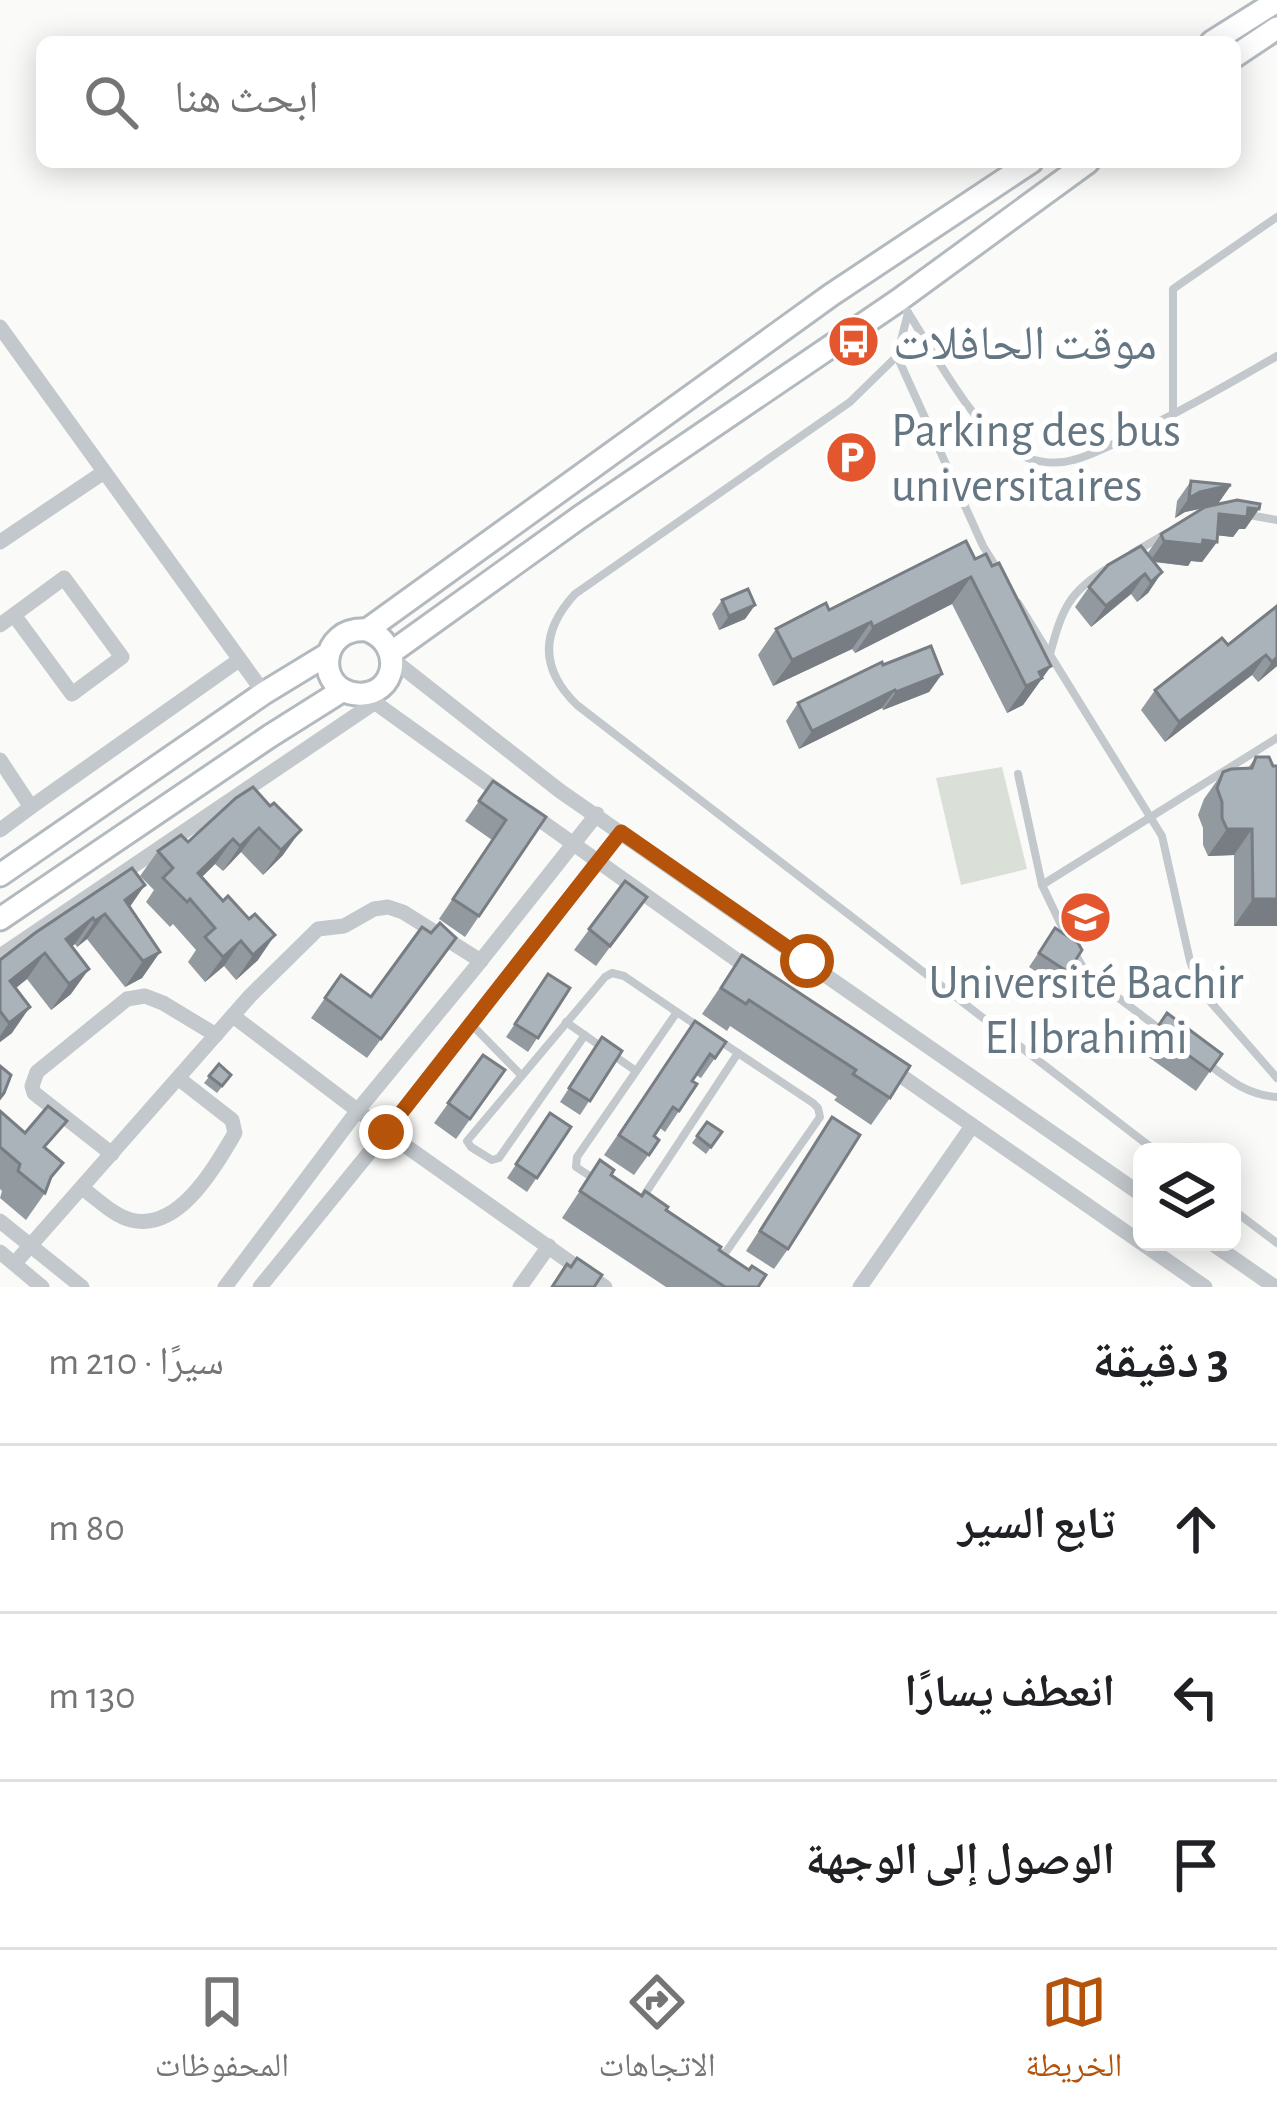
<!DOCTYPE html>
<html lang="ar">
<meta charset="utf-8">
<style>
body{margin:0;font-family:"Alegreya Sans","Noto Naskh Arabic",sans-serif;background:#f6f6f6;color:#202124;direction:rtl}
.controls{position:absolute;right:36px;bottom:36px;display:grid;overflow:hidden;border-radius:18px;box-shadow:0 6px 30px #0003}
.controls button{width:108px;height:108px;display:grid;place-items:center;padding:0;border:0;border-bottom:3px solid #e0e0e0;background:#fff;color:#202124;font:60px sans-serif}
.stop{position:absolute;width:36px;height:36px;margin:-27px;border:9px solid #b45309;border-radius:50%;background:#fff}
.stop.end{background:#b45309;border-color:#fff;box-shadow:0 3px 12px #0008}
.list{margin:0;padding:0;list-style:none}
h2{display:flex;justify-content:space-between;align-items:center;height:156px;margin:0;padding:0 48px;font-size:51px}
h2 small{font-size:39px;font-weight:400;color:#757577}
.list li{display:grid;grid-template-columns:78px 1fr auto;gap:36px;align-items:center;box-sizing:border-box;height:168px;padding:0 48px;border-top:3px solid #e0e0e0}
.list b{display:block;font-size:45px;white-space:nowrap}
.list em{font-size:39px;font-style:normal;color:#757577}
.icon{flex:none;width:66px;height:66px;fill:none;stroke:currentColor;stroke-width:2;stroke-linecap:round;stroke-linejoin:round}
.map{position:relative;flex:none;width:1277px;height:1287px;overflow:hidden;direction:ltr}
.search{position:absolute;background:#fff;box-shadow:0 6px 30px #0003;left:36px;right:36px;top:36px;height:132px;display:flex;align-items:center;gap:30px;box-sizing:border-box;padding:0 42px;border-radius:18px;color:#757577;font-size:45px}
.sheet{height:660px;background:#fff}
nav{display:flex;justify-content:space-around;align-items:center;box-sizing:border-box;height:168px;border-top:3px solid #e0e0e0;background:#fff;font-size:33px;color:#757577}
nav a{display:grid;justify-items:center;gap:6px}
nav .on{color:#b45309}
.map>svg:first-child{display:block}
.green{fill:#dadfd7}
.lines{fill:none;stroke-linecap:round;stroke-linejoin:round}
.secondary-casing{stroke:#b3babf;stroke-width:27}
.service{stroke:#c3c8cc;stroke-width:8}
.minor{stroke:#c3c8cc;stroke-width:15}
.secondary{stroke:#fff;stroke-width:21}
.wall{fill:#929a9f}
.shaded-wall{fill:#777d82}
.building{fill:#aab3b9;stroke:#777d82;stroke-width:3}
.route{stroke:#b45309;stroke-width:15}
.labels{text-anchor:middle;stroke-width:12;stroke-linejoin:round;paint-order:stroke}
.poi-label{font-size:48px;fill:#657683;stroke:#fff;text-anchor:start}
</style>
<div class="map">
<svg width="1277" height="1287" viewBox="0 0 1277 1287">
<rect width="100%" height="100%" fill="#fafaf8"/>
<polygon class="green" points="1002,767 1027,869 961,885 936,778"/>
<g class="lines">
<defs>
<g id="secondary">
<polyline points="1212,42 1277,1"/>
<polyline points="1235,56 1277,28"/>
<path d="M367 630C405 644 397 697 357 694 315 691 318 626 367 630L831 295 1031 162"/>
<polyline points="392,652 580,517 899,300 1088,162"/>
<polyline points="0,875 264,693 328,654"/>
<polyline points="0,919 270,736 343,690"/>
</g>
</defs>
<use href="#secondary" class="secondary-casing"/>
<g class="service">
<path d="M907 311C933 351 972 425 1011 450 1028 461 1053 466 1073 460 1093 455 1113 444 1132 435 1182 411 1229 384 1277 356"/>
<polyline points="908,313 897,356 983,546 998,570"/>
<path d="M897 356 850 402 575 594C540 632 540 669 577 705L1157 1152"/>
<polyline points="1173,414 1173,289 1277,217"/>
<polyline points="1249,515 1277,520"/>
<polyline points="1133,553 1167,533"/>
<polyline points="1018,603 1162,836 1190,961 1201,991 1277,1078"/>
<path d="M1050 654C1062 609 1069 591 1110 567"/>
<polyline points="1018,774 1042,885 1074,952 1084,969 1096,981 1165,1033"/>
<polyline points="1042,885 1277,738"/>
<polyline points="566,1022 636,1071"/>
<polyline points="471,1024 521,1075"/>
<polyline points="585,1035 499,1158 492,1160 471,1147 467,1141 605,977 612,973 624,976 699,1027"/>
<path d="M1207 1063C1229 1080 1248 1095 1277 1097"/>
<polyline points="596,1180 576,1167 577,1157 677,1012"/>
<polyline points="643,1197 738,1053"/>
<polyline points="1232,1209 1277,1243"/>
<polyline points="715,1255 726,1252 820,1117 818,1108 813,1103 717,1039"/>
</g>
<g class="minor">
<polyline points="0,327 264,693"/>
<polyline points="0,542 104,472"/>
<polyline points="0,625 64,578 122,657 72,694 14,615"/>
<polyline points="392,659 560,791 1142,1195"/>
<polyline points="363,694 505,796"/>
<polyline points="0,760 31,807 0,830"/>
<polyline points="31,807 239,660"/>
<polyline points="530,813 755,973"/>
<polyline points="0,956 374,703"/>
<polyline points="233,1016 386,1132 605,1287"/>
<polyline points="887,1066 1205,1287"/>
<polyline points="112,1154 34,1093 32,1086 37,1072 127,999 145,996 163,1003 216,1035"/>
<path d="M82 1188C96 1198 114 1216 131 1220 179 1232 214 1168 235 1133L232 1120 178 1078"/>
<polyline points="0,1221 82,1287"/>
<polyline points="1210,1242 1275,1287"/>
<polyline points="0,1252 42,1287"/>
<polyline points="15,1263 250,996 318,929 344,926 374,909 388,907 403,912 481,961"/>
<polyline points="225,1287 358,1110 475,968 597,814"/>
<polyline points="260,1287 386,1132 621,832"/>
<polyline points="520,1287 549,1246"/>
<polyline points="860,1287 972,1126"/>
</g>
<use href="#secondary" class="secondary"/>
</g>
<g class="wall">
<polygon points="1191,481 1231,485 1217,505 1259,509 1245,529 1239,529 1233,537 1217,535 1217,542 1202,562 1191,561 1188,566 1153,562 1162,572 1148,593 1137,602 1131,594 1091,627 1075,607 1089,587 1147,554 1161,534 1205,508 1185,512 1175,518 1177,501"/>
<polygon points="975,559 1051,666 1023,705 1007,713 952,604 855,653 852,649 773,686 758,655 776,629"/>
<polygon points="722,600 755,605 745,619 719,630 712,614"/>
<polygon points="1277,606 1277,666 1258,682 1252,675 1165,742 1141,710 1155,690 1228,645"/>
<polygon points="883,665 942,674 929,692 883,710 882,708 799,749 786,721 798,703"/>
<polygon points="1256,757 1277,926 1234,926 1234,855 1208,856 1203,845 1203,828 1198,815 1204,799 1223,772 1248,768"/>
<polygon points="493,781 546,817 465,937 439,919 492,840 465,821"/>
<polygon points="270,806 283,855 263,875 241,852 223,871 215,864 202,877 258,960 236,980 224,966 205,982 188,962 196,950 173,924 170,927 146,902 154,890 140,876 158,851 188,842"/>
<polygon points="625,881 647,897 596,966 574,950"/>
<polygon points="129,907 160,952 142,978 125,987 87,939 77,947 75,944 72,946 71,994 51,1010 27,979 15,988 12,1033 0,1042 0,960 35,933"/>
<polygon points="1055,928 1082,950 1058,986 1029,967"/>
<polygon points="431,933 456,938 367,1058 311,1018 341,975 371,997"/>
<polygon points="742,955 890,1098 871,1125 834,1100 837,1097 730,1026 727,1031 702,1014"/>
<polygon points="548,974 570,988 528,1052 506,1037"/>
<polygon points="1167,1013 1222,1054 1196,1091 1140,1051"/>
<polygon points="695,1021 726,1042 701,1078 696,1075 692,1081 697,1084 665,1132 660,1128 654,1136 659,1140 634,1175 604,1155"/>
<polygon points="602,1037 622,1051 580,1115 560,1102"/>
<polygon points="483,1055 505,1070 456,1139 434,1123"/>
<polygon points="219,1064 231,1075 217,1093 204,1083"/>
<polygon points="0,1111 46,1149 48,1185 45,1193 26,1220 0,1198 2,1191 0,1189"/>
<polygon points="550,1113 571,1127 527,1192 507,1178"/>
<polygon points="832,1117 788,1249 774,1269 746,1251"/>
<polygon points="707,1122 722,1132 706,1154 692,1143"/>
<polygon points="600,1160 611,1175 666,1210 719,1250 758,1287 666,1287 562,1218"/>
</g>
<g class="shaded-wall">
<polygon points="1231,485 1217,505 1185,512 1175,518 1189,498 1200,492"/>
<polygon points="1248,508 1259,509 1245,529 1239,529 1233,537 1205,534 1219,514"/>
<polygon points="1203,540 1217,542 1202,562 1191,561 1188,566 1150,561 1164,541"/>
<polygon points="1162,572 1148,593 1137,602 1151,582"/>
<polygon points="1145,574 1131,594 1091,627 1106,606"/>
<polygon points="971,577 952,604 855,653 873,627"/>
<polygon points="755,605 745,619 719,630 729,616"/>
<polygon points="871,622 852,649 773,686 792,660"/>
<polygon points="1266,655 1252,675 1165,742 1179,722"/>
<polygon points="1277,657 1277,666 1258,682 1272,662"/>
<polygon points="1051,666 1023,705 1007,713 1026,686 1039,672"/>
<polygon points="942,674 929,692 883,710 896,692"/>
<polygon points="895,690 882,708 799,749 812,731"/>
<polygon points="259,828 241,852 223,871 240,846"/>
<polygon points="1227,829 1252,829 1234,855 1208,856"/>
<polygon points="301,830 283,855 263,875 281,850"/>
<polygon points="233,839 215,864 181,897 198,873"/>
<polygon points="145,885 127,911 125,900"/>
<polygon points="1253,899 1277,899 1277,926 1234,926"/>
<polygon points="105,914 87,939 77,947 95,921"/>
<polygon points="93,918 75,944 52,962 66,939"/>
<polygon points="275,935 258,960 236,980 253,955"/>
<polygon points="241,941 224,966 205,982 223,957"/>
<polygon points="160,952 142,978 125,987 143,961"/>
<polygon points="45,953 27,979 0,1001 10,981"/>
<polygon points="89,969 71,994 51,1010 69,984"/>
<polygon points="30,1007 12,1033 0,1042 0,1036 9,1023"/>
</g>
<g class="building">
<polygon points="1191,481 1231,485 1200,492 1189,498"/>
<polygon points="1237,500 1260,504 1259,509 1248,508 1247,517 1219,514 1217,542 1203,540 1202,545 1164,541 1161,534 1205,507"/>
<polygon points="966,541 975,559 986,554 992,566 999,563 1051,666 1039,672 1042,678 1026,686 971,577 873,627 871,622 792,660 776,629 826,603 829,610"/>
<polygon points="1141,546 1162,572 1151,582 1145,574 1106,606 1089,587 1108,565"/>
<polygon points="748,589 755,605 729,616 722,600"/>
<polygon points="1277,606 1277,657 1272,662 1266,655 1179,722 1155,690 1222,638 1228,645"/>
<polygon points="931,646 942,674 896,692 895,690 812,731 798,703 882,662 883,665"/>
<polygon points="1256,757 1269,757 1273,766 1277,766 1277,899 1253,899 1252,829 1227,829 1222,818 1222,802 1217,788 1223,772 1231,769 1252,768"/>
<polygon points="493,781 546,817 479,916 453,899 506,820 479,801"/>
<polygon points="253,787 270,806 274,803 301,830 281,850 259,828 240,846 233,839 198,873 223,901 228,896 249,919 255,914 275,935 253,955 241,941 223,957 205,937 215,928 190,899 187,902 163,878 173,868 158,851 181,835 188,842 236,798"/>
<polygon points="132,868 145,885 125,900 160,952 143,961 105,914 95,921 93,918 66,939 89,969 69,984 45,953 10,981 30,1007 9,1023 0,1011 0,960 35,933"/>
<polygon points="625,881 647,897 610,946 589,929"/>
<polygon points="440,923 456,938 381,1039 325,998 341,975 371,997 422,927 431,933"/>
<polygon points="1055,928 1078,943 1082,950 1068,972 1039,953"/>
<polygon points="742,955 910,1066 890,1098 853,1074 856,1070 749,1000 746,1004 721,988"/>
<polygon points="548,974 570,988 538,1038 515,1024"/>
<polygon points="1167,1013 1222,1054 1210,1071 1155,1031"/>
<polygon points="695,1021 726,1042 715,1058 710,1054 692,1081 697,1084 679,1111 673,1107 654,1136 659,1140 649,1155 619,1135"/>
<polygon points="602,1037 622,1051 590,1101 569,1088"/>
<polygon points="483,1055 505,1070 470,1119 448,1103"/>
<polygon points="219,1064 231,1075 222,1086 209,1076"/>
<polygon points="0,1066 11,1075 4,1093 0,1098"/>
<polygon points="48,1106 67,1121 44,1147 63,1163 51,1177 45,1193 18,1171 20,1164 0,1147 0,1111 25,1133"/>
<polygon points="550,1113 571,1127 537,1178 516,1164"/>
<polygon points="832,1117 860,1135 788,1249 760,1231"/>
<polygon points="707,1122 722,1132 711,1147 697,1136"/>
<polygon points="600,1160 614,1170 611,1175 642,1196 645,1191 668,1207 666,1210 721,1247 719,1250 749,1270 752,1266 766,1275 758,1287 725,1287 580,1191"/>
<polygon points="577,1258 602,1275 594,1287 552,1287 567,1264 571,1267"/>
</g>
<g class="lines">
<polyline class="route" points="386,1132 621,832 807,961"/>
</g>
<defs>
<symbol id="bus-disc" viewBox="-11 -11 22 22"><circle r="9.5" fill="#e4572e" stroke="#fff"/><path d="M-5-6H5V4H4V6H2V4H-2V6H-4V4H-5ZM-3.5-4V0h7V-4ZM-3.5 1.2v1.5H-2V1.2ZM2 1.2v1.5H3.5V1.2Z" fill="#fff"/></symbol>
<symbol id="parking-disc" viewBox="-11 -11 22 22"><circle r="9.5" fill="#e4572e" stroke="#fff"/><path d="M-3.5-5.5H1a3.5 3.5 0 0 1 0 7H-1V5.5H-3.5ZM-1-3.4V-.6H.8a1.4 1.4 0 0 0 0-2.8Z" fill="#fff"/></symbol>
<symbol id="university-disc" viewBox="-11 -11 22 22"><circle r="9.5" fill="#e4572e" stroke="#fff"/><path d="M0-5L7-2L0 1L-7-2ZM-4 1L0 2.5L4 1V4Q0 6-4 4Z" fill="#fff"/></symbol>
</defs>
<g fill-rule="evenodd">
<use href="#bus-disc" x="824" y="312" width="59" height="59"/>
<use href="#parking-disc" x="822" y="428" width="59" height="59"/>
<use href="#university-disc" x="1056" y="888" width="59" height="59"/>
</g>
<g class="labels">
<g class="poi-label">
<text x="893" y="359">موقت الحافلات</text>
<text x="891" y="446">Parking des bus<tspan x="891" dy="55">universitaires</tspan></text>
<text x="1086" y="998" text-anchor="middle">Université Bachir<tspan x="1086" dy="55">El Ibrahimi</tspan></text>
</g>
</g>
</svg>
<div class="controls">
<button><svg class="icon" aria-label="layers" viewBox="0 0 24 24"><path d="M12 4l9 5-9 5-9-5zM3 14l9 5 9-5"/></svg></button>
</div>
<div class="stop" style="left:807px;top:961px"></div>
<div class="stop end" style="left:386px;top:1132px"></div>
<div class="search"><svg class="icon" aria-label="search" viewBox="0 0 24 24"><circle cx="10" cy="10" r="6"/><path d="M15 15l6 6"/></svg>ابحث هنا</div>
</div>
<section class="sheet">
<h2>3 دقيقة<small>سيرًا · 210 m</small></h2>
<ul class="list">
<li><svg class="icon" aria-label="ahead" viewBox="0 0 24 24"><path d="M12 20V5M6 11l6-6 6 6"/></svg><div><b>تابع السير</b></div><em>80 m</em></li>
<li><svg class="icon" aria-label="left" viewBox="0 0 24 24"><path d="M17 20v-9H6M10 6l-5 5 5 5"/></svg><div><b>انعطف يسارًا</b></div><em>130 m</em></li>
<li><svg class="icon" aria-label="arrive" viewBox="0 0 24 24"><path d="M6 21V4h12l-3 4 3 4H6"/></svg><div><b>الوصول إلى الوجهة</b></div></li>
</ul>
</section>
<nav>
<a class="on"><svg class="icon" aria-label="map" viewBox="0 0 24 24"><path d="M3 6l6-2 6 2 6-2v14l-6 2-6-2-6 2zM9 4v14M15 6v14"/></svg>الخريطة</a>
<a><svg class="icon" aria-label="directions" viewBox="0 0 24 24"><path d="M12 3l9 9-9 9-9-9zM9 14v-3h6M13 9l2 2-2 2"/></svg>الاتجاهات</a>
<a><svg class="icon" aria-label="saved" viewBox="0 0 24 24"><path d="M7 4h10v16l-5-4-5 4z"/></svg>المحفوظات</a>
</nav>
